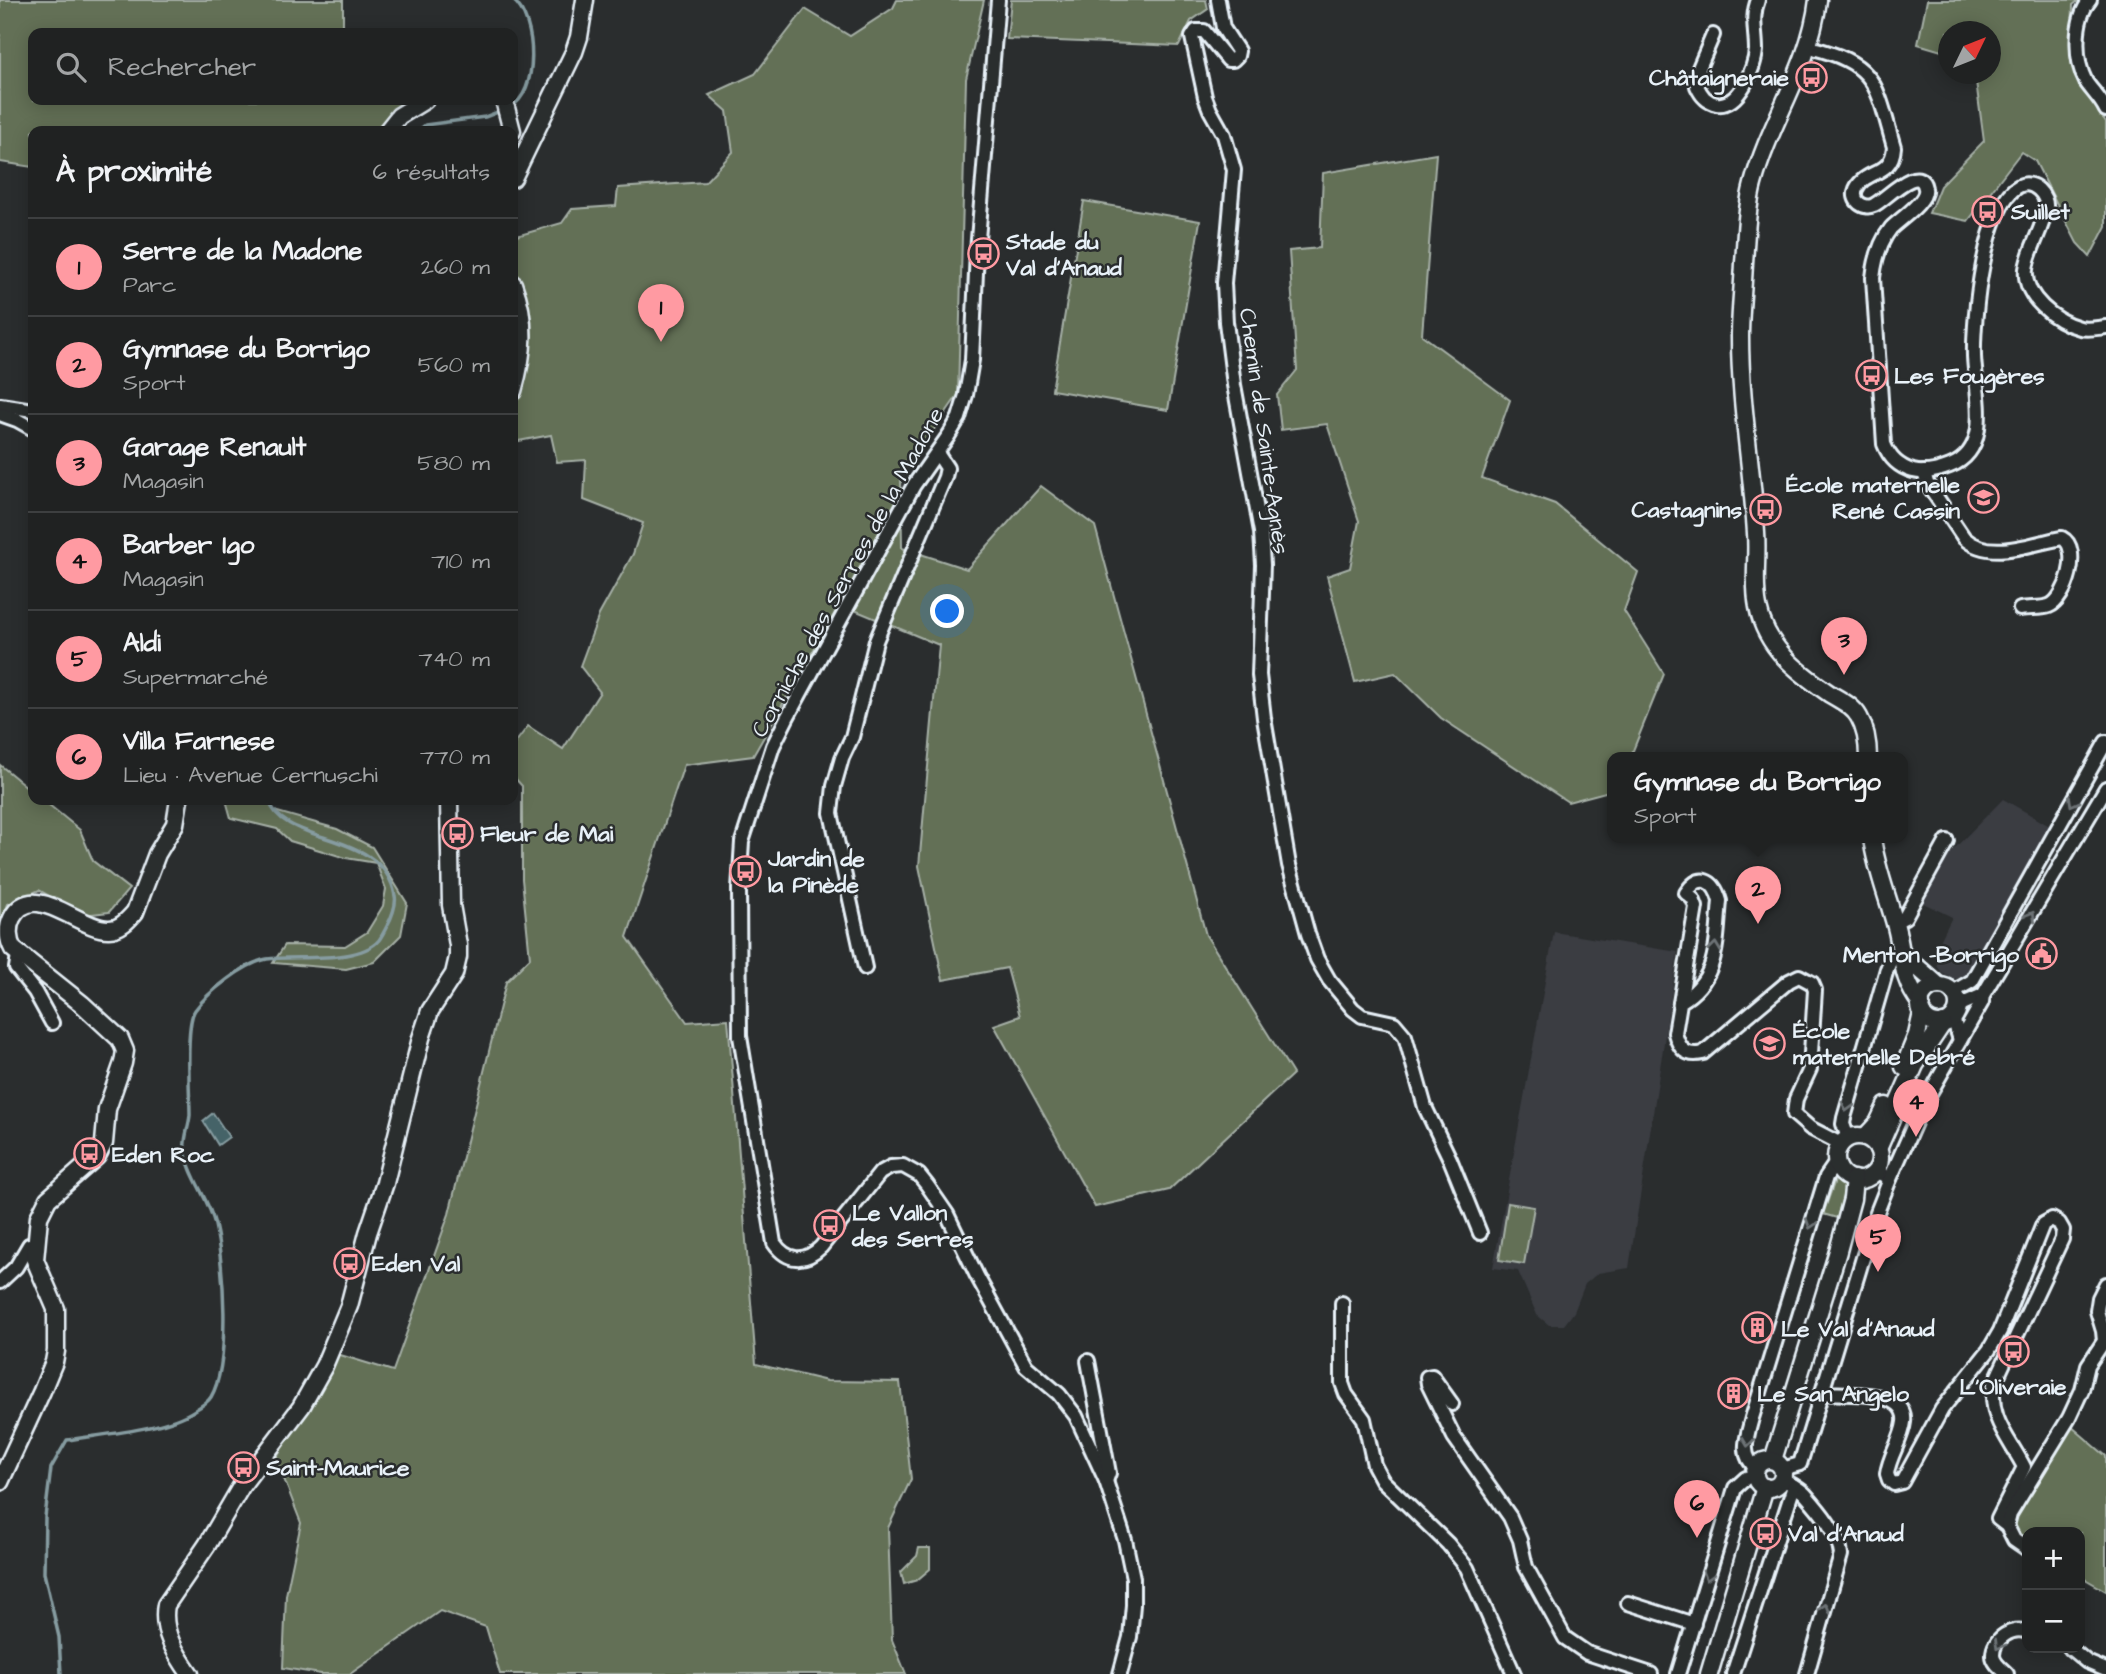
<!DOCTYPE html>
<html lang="fr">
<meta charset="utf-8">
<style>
body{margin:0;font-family:"Architects Daughter",sans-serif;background:#2d2f2f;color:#f1f3f6}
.controls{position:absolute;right:21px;bottom:21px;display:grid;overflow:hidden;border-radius:14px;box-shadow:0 4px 18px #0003}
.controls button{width:63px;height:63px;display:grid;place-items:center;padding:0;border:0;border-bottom:2px solid #3d3f40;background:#202222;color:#f1f3f6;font:35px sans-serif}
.compass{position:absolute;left:1938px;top:21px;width:63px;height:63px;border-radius:50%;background:#202222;box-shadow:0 4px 18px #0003;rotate:47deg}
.you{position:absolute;left:948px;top:612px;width:24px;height:24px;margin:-18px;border:5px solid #fff;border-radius:50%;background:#1a73e8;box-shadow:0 0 0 10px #1a73e833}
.badge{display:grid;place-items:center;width:46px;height:46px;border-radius:50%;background:#ff9aa2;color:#111;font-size:23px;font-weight:700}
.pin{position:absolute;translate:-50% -58px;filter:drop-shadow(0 2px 4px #0008)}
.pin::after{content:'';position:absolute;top:37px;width:24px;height:21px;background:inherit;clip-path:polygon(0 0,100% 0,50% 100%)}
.popup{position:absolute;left:1607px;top:752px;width:301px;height:91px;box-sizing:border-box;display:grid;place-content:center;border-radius:14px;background:#202222;filter:drop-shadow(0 2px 5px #0005);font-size:23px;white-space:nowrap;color:#a2a4a5}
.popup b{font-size:26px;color:#f1f3f6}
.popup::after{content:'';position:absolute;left:50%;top:100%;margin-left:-14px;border:14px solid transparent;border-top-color:#202222}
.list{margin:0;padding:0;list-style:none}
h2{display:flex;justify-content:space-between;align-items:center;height:91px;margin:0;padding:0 28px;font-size:30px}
h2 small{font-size:23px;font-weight:400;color:#a2a4a5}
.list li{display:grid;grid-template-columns:46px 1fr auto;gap:21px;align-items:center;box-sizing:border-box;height:98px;padding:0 28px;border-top:2px solid #3d3f40}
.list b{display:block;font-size:26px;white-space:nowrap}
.list p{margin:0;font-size:23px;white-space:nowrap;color:#a2a4a5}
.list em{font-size:23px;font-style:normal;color:#a2a4a5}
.icon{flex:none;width:38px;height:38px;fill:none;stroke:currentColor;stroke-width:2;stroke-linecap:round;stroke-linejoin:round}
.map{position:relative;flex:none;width:2106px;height:1674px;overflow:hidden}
.search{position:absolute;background:#202222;box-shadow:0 4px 18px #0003;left:28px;top:28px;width:490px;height:77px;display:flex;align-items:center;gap:18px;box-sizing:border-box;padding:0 24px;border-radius:14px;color:#a2a4a5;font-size:26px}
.panel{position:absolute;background:#202222;box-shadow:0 4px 18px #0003;left:28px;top:126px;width:490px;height:679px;border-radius:14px}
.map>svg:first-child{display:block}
.built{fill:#3a3c42}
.green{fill:#636f56;stroke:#a6b0a7;stroke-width:2}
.water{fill:#456467;stroke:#869ca1;stroke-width:2}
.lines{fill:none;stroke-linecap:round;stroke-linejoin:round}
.stream{stroke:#869ca1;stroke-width:3.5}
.street-casing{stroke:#e8f1f8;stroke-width:18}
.secondary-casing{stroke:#e8f1f8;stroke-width:21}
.street{stroke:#2a2d2e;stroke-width:12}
.secondary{stroke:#2a2d2e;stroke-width:16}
.oneway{stroke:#6c7275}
.labels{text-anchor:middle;stroke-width:5;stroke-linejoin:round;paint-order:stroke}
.poi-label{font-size:23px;font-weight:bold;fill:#e8f1f8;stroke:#2a2d2e;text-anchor:start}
.street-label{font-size:23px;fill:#e8f1f8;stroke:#2a2d2e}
</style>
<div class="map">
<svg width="2106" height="1674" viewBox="0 0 2106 1674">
<rect width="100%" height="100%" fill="#2a2d2e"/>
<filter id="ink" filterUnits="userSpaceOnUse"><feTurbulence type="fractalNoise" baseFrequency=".0143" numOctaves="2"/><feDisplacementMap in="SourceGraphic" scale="14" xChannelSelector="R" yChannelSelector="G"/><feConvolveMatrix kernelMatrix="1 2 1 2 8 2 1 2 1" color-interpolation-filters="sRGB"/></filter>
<g filter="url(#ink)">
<g class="built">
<polygon points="2003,799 2053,828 1972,965 1963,977 1955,979 1943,974 1937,966 1937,953 1940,941 1952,917 1923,903 1950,853"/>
<polygon points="1554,932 1678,952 1629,1268 1598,1273 1585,1284 1574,1312 1564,1325 1549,1325 1537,1315 1518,1271 1493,1268"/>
</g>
<g class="green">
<polygon points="0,0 343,0 343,33 33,33 33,100 425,100 398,131 33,131 33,167 0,162"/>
<polygon points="897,0 984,0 966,79 958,395 901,477 902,548 967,569 1041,486 1095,526 1206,935 1293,1074 1169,1190 1095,1207 994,1025 1020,1016 1007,968 943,980 919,866 939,645 840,604 753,756 684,765 627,937 687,1022 728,1019 756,1364 827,1381 900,1382 911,1479 888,1528 892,1640 906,1674 500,1674 486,1627 440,1611 350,1674 321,1674 283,1668 286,1595 301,1523 276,1458 337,1354 393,1371 449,1214 506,982 530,958 522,879 522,786 513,776 513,746 528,726 563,749 600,692 580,666 599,615 633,554 643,523 584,500 586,460 557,462 551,435 513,442 513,411 526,372 531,323 522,284 513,266 513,237 562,223 572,209 616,206 618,188 705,182 733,152 727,111 709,95 755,74 805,9 850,36 893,8"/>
<polygon points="1011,0 1206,0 1208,9 1191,21 1179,46 1007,39"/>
<polygon points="1927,0 2079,0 2073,5 2071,61 2091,100 2106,122 2106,226 2090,257 2077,243 2035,161 2021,152 1968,221 1929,213 1940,186 1984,141 1975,74 1990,74 1990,32 1948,32 1948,53 1918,44"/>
<polygon points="1436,154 1422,335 1510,400 1482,478 1555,504 1638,572 1624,611 1664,674 1630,758 1613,758 1613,790 1568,802 1441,718 1395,673 1355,682 1327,576 1350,568 1359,521 1327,424 1281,430 1277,395 1297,370 1289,251 1320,248 1323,173"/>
<polygon points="1084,201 1200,221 1168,410 1052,390"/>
<polygon points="0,765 33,792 33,800 43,800 80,830 93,861 129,889 109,912 83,915 39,890 8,904 0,924"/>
<polygon points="226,800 270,800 274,811 337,829 372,847 407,903 401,935 374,962 346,969 273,963 285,945 345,946 367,932 383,906 386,889 376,863 346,858 290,841 277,829 231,818"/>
<polygon points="1837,1175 1846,1184 1837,1218 1823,1214"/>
<polygon points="1508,1203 1534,1207 1524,1264 1499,1260"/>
<polygon points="2071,1426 2106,1456 2106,1591 2080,1576 2080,1532 2027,1532 2027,1541 2017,1534 2012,1522"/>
<polygon points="919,1548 930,1548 930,1569 917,1580 904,1584 901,1572 917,1556"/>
</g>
<polygon class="water" points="213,1113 229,1137 218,1145 203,1121"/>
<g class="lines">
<g class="stream">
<path d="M510 107C539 94 538 20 513 0"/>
<polyline points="418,131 425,125 485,117 503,110"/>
<path d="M61 1674 59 1637 44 1573 45 1517 51 1468 67 1440C104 1434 165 1430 195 1410 200 1407 208 1402 211 1397 231 1363 224 1263 215 1225 209 1199 190 1178 185 1151 183 1140 189 1127 190 1115 190 1103 189 1090 189 1078 189 1063 187 1021 195 1010 208 992 245 963 267 959 296 955 359 964 379 940 382 936 385 930 387 926 391 919 397 904 395 896 384 828 282 847 269 800"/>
</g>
<defs>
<g id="street">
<path d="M998 0 977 251 972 360 966 395 959 418 949 435 914 485 787 718 773 746 742 842 739 889 740 1036 774 1243C787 1262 805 1263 821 1247L880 1173 891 1167 903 1166 919 1175 927 1185 947 1214 977 1276 1026 1366 1059 1394 1076 1416 1106 1481 1125 1540 1133 1578V1605L1130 1637 1120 1674"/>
<polyline points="1218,0 1223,28 1238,51 1237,56 1233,60 1228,60 1204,31 1196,31 1192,37 1205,97 1210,110 1224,135 1234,170 1224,283 1226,322 1234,385 1261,532 1263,565 1259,675 1264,718 1289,865 1308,934 1317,959 1329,980 1353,1009 1362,1016 1394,1023 1405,1036 1425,1107 1450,1159 1480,1233"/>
<path d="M2090 0C2074 19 2074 60 2086 82 2092 91 2101 99 2106 110"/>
<path d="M1713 35 1699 68 1697 86C1701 95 1706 102 1717 104 1739 107 1755 68 1756 50 1756 32 1751 17 1758 0"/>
<path d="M1809 47C1878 64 1876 85 1894 147 1892 177 1865 169 1856 189 1851 201 1864 210 1874 205 1885 200 1920 161 1925 188 1928 201 1900 219 1891 228 1879 243 1875 260 1873 278L1884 444C1889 457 1899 467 1913 471 1925 474 1940 470 1950 466 1994 449 1975 391 1974 356 1973 319 1984 204 2019 186 2033 179 2048 195 2046 209 2043 229 2029 248 2026 269 2023 297 2056 322 2080 328 2088 330 2097 328 2106 327"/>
<polyline points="0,405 33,410"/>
<polyline points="0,414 17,420 33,429"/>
<path d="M1924 472 1927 483 1964 538C1990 562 2032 543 2062 538 2082 548 2066 600 2049 606 2040 609 2029 607 2020 609"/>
<polyline points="1895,922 1905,917 1947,841"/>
<polyline points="18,955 16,968 35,992 52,1023"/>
<polyline points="865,968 831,813 834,786 842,758 852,737 876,641 945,477 947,468 937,453"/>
<polyline points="1953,992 1972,981 2106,742"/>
<path d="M1680 1002C1720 979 1716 941 1720 901 1714 880 1700 872 1686 893L1693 899 1696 907 1675 1033C1679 1049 1686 1057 1703 1053L1789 981 1799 976 1812 983 1815 990 1810 1069 1796 1099 1794 1114 1810 1128 1841 1144"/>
<polyline points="1958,1006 1983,995"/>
<polyline points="1953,1018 1960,1040"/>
<polyline points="1848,1138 1843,1124 1844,1118 1887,969 1891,959 1900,952"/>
<polyline points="1876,1171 1890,1179"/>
<polyline points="0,1282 16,1267 29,1245 34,1245"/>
<polyline points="1342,1303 1342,1383 1346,1394 1364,1419 1374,1465 1382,1480 1448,1544 1467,1568 1514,1674"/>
<polyline points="1088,1361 1109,1473 1106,1481"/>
<path d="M1822 1393C1843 1395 1908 1388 1904 1422 1902 1440 1889 1456 1887 1474L1889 1480 1894 1484 1902 1482 1942 1409 1989 1350 2000 1331 2043 1224 2052 1219 2059 1223 2063 1230 2062 1239 1994 1384C1988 1418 2009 1438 2024 1467L1998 1519 2007 1526 2014 1540 2027 1549"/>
<polyline points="1452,1404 1432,1376 1427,1377 1428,1384 1454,1437 1510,1517 1520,1540 1526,1567 1565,1638 1587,1653 1651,1674"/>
<path d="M1757 1469C1739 1455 1747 1437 1752 1418L1826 1177 1837 1161"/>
<polyline points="1782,1469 1800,1464 1877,1212 1890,1179 1921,1109 1982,1002 1983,995 2106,788"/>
<path d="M1783 1478C1789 1484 1798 1487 1805 1494 1820 1511 1839 1533 1841 1555L1807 1674"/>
<polyline points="2007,1526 2010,1514 2069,1418 2082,1390 2088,1365 2104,1341 2103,1331 2097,1311 2099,1298 2106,1284"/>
<polyline points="1628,1603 1694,1624"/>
<polyline points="2070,1648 2087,1662 2106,1670"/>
<polyline points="1678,1674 1735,1488 1746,1478 1756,1474"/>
<polyline points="1733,1674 1794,1486"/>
<path d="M2007 1674C2002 1669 1993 1663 1993 1655 1993 1638 2013 1626 2027 1632"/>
</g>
<g id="secondary">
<path d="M1818 0C1810 67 1770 120 1753 184 1746 210 1746 237 1744 263 1743 288 1740 313 1740 337 1740 403 1752 468 1756 533 1758 558 1753 583 1758 607 1766 648 1798 672 1830 694 1840 700 1853 706 1859 717 1866 729 1868 744 1868 758"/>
<polyline points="504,100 512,131"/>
<polyline points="387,131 399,116 425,100"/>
<polyline points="513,178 574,52 579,37 585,0"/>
<path d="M513 284C527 321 524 353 513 391"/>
<path d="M1872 838C1876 869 1888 897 1896 927 1904 957 1900 977 1921 1004"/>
<polyline points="1900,952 1939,986"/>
<circle cx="1939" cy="1005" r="19"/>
<polyline points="1904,1067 1917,1035 1922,1013"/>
<circle cx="1858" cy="1158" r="22"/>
<polyline points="1865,1137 1878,1123 1886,1106"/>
<polyline points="1878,1149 1915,1065 1943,1023"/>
<polyline points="1773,1460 1838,1251 1852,1199 1854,1179"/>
<circle cx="1769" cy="1474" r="14"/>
<path d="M0 1482 42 1391 54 1362 56 1351V1309L35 1260 39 1217 48 1199 97 1156 104 1143 107 1109 123 1063 125 1051 120 1039 82 1004 13 949C8 940 7 928 12 918 33 878 79 930 109 929 120 929 128 920 135 912L157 854 175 824 179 800"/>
<path d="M190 1674C176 1654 161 1631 166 1605L207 1545 242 1485 301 1407 324 1366 349 1306 368 1233 385 1183 421 1038 430 1011 454 974 458 957V945L451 905 449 800"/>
<polyline points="1709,1674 1765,1487"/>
</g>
</defs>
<use href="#street" class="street-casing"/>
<use href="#secondary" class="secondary-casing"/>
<use href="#street" class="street"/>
<use href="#secondary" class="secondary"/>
</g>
<defs><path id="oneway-chevron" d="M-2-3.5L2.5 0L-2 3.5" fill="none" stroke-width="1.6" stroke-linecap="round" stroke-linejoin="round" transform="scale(1.75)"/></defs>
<g class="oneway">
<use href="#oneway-chevron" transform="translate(2073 802) rotate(119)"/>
<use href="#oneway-chevron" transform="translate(2031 916) rotate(-60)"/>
<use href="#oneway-chevron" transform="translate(1715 947) rotate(-83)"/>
<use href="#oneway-chevron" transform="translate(1847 1107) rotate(106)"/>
<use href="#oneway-chevron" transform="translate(1811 1224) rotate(108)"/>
<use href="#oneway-chevron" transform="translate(1748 1442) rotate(97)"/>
<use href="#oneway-chevron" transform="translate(1708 1576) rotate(107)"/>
<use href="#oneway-chevron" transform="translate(1825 1608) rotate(-74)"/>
<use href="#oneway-chevron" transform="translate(1999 1645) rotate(120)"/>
</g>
</g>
<defs>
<symbol id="bus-ring" viewBox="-11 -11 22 22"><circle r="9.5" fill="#2a2d2e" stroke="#ff9aa2" stroke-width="1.5"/><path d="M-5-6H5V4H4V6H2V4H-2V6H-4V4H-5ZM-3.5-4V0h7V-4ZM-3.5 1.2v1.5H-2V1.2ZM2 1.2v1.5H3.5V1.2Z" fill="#ff9aa2"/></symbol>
<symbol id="school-ring" viewBox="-11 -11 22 22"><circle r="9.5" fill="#2a2d2e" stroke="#ff9aa2" stroke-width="1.5"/><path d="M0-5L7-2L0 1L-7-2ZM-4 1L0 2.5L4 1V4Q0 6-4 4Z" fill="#ff9aa2"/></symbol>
<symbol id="civic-ring" viewBox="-11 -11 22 22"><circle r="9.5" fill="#2a2d2e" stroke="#ff9aa2" stroke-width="1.5"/><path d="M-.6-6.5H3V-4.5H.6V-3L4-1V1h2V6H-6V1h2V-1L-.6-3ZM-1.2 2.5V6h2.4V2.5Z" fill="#ff9aa2"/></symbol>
<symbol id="building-ring" viewBox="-11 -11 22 22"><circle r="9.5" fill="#2a2d2e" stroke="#ff9aa2" stroke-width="1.5"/><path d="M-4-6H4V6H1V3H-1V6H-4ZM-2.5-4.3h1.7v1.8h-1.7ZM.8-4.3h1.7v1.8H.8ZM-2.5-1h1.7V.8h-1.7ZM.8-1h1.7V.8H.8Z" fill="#ff9aa2"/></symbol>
</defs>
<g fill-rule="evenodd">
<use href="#bus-ring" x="1794" y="60" width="35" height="35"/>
<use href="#bus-ring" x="1970" y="194" width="35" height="35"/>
<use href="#bus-ring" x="966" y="236" width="35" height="35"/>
<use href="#bus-ring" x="1854" y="358" width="35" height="35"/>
<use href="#school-ring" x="1966" y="480" width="35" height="35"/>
<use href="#bus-ring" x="1748" y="492" width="35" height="35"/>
<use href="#bus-ring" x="440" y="816" width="35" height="35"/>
<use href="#bus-ring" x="728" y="854" width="35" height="35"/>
<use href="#civic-ring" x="2024" y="936" width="35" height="35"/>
<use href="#school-ring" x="1752" y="1026" width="35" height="35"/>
<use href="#bus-ring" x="72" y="1136" width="35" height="35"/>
<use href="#bus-ring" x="812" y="1208" width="35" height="35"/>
<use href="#bus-ring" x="332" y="1246" width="35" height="35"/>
<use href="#building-ring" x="1740" y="1310" width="35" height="35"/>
<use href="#bus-ring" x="1996" y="1334" width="35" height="35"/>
<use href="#building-ring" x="1716" y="1376" width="35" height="35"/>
<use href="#bus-ring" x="226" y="1450" width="35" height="35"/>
<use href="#bus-ring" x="1748" y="1516" width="35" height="35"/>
</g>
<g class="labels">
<g class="poi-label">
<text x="1789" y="85" text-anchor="end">Châtaigneraie</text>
<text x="2011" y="219">Suillet</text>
<text x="1006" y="249">Stade du<tspan x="1006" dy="26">Val d'Anaud</tspan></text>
<text x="1894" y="383">Les Fougères</text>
<text x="1960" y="492" text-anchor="end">École maternelle<tspan x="1960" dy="26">René Cassin</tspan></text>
<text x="1742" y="517" text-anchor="end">Castagnins</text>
<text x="480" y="841">Fleur de Mai</text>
<text x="768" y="866">Jardin de<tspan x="768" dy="26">la Pinède</tspan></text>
<text x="2019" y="962" text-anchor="end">Menton -Borrigo</text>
<text x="1793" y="1038">École<tspan x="1793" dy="26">maternelle Debré</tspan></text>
<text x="112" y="1162">Eden Roc</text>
<text x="852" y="1220">Le Vallon<tspan x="852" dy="26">des Serres</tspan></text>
<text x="372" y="1271">Eden Val</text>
<text x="1781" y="1336">Le Val d'Anaud</text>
<text x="2013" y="1394" text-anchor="middle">L’Oliveraie</text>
<text x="1757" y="1401">Le San Angelo</text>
<text x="266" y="1475">Saint-Maurice</text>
<text x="1788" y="1541">Val d'Anaud</text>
</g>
<g class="street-label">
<text transform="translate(1265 431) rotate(82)" y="8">Chemin de Sainte-Agnès</text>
<text transform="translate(847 572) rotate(-61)" y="8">Corniche des Serres de la Madone</text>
</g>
</g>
</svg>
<div class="controls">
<button>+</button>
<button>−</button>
</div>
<svg class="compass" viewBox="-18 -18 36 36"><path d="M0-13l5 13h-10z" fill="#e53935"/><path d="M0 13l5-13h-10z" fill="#a2a4a5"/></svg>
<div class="you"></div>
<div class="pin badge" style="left:661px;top:342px">1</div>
<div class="pin badge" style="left:1758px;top:924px">2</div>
<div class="popup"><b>Gymnase du Borrigo</b>Sport</div>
<div class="pin badge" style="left:1844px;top:675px">3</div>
<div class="pin badge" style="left:1916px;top:1137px">4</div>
<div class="pin badge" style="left:1878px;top:1272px">5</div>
<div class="pin badge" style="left:1697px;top:1538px">6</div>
<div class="search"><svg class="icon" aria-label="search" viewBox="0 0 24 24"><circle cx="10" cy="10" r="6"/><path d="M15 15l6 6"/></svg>Rechercher</div>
<section class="panel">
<h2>À proximité<small>6 résultats</small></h2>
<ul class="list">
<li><span class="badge">1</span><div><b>Serre de la Madone</b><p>Parc</p></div><em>260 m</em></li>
<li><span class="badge">2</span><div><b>Gymnase du Borrigo</b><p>Sport</p></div><em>560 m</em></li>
<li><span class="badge">3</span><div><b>Garage Renault</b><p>Magasin</p></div><em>580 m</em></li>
<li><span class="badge">4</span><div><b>Barber Igo</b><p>Magasin</p></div><em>710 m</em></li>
<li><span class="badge">5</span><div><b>Aldi</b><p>Supermarché</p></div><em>740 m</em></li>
<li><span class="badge">6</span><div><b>Villa Farnese</b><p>Lieu · Avenue Cernuschi</p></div><em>770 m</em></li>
</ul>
</section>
</div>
